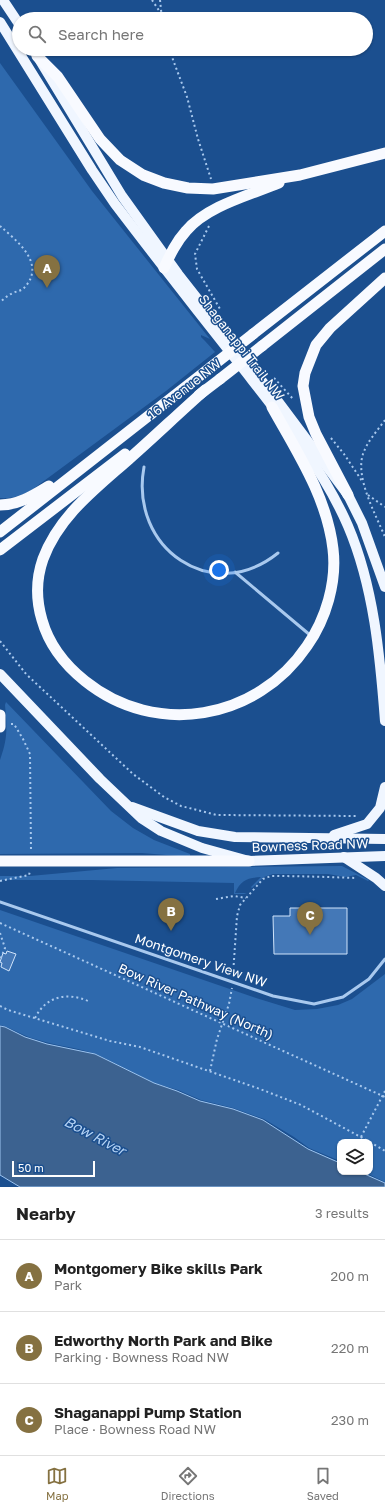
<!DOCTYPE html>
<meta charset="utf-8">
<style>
body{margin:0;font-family:"Golos Text",sans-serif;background:#f6f6f6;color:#222}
.controls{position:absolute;right:12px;bottom:12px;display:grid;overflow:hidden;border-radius:8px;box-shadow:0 1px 3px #0004}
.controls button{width:36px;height:36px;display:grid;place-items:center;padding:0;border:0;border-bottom:1px solid #e0e0e0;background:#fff;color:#222;font:20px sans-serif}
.scale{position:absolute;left:12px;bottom:10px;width:83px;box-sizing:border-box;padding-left:4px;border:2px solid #fff;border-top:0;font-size:11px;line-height:14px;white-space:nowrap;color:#fff;-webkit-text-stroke:3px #1b4f8f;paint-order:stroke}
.you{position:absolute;left:219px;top:570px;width:14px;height:14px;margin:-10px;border:3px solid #fff;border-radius:50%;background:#1a73e8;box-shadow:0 0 0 6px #1a73e833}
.badge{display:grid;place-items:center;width:26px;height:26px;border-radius:50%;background:#857141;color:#fff;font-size:13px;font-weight:700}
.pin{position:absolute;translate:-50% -33px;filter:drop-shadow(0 1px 2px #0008)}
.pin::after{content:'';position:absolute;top:21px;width:14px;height:12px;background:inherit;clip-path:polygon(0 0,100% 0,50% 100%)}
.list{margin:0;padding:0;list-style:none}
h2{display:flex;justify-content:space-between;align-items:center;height:52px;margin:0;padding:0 16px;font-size:17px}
h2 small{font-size:13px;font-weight:400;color:#767676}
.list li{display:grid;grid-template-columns:26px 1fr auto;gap:12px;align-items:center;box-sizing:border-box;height:72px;padding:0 16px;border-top:1px solid #e0e0e0}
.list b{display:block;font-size:15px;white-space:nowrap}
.list p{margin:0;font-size:13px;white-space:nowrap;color:#767676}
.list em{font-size:13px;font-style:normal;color:#767676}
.icon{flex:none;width:22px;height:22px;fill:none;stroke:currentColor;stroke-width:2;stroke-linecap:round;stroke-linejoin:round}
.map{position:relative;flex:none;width:385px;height:1187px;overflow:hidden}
.search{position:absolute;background:#fff;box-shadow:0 1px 3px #0004;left:12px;right:12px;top:12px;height:44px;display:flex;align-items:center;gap:10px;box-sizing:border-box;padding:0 14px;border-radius:22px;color:#767676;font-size:15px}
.sheet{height:268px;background:#fff}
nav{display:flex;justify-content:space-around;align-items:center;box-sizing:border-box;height:56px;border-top:1px solid #e0e0e0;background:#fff;font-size:11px;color:#767676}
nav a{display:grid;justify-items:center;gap:2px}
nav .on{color:#857141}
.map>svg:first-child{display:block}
.green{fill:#2e69ad}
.water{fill:#3c6290;stroke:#9cc4f0}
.building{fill:#4478b7;stroke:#cfe3fa}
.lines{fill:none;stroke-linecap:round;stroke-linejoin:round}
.path{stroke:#a9c9ee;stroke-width:2;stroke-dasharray:2 3;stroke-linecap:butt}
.service{stroke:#a9c9ee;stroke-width:3}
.primary{stroke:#f0f6ff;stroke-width:10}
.trunk{stroke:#f8faff;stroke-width:11}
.trunk-bridge{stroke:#f8faff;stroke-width:11}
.labels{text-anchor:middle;stroke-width:3;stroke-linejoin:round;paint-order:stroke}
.street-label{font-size:13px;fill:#fff;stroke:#1b4f8f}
.water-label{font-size:14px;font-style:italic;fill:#b5d3f5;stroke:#1b4f8f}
</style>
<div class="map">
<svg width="385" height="1187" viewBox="0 0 385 1187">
<rect width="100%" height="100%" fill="#1b4f8f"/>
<g class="green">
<path d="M0 63 92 191 210 339 201 335V337L205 341 215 352 166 391 33 489C23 495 13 499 0 498Z"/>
<path d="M6 702 111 811 133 828 154 840 190 854V857L142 853 0 854V760C8 738 7 727 5 705Z"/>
<path d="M342 866 369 880 368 881 356 875 345 877 328 874H273L264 877 252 888 251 887 261 877C247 878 241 880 235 893H247L244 894H234V883L91 880H0V876H30L117 868Z"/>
<path d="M0 910 256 998 295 1010 317 1009 338 1005 352 999 385 974V1182L364 1172H370V1142H340V1161L309 1148 294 1137 264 1119 233 1108 201 1100 178 1090 154 1083 96 1054C76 1047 55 1046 35 1039 23 1036 12 1028 0 1025Z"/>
</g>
<polygon class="water" points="0,1026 5,1027 25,1037 47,1044 95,1054 154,1083 177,1091 200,1101 233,1109 263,1120 308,1149 340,1163 340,1172 360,1172 385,1183 385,1187 20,1187 0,1175"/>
<g class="building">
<polygon points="290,908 347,908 347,954 274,954 273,916 290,916"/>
<polygon points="7,951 16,954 9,971 1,967 2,963 0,962 3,953 6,954"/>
</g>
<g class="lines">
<g class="path">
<polyline points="152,0 160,12"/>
<polyline points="160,0 162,19"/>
<polyline points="169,49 187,97 198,139 211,179"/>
<path d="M0 226C17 241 47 264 24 288 21 291 17 291 13 293 8 295 4 299 0 302"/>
<polyline points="209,226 195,254 197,269 220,309"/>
<polyline points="274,378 294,400"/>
<path d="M385 420C377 431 367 442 363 454 355 478 376 515 385 537"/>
<polyline points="331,438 344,454 362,481"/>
<polyline points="368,495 385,507"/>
<polyline points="0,641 26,674 133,774 164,797 181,806 217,815 356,816"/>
<polyline points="11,724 14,724 23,739 30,754 31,851"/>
<polyline points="0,881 29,875 30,871"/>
<polyline points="216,899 234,896 246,898"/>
<polyline points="0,923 385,1097"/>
<polyline points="0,933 5,948 0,960"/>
<path d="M233 975 237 916 240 905 263 879 271 876C300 876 328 877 356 878"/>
<polyline points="0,1006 8,1010 110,1041 140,1047 260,1089 301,1105 370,1142"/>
<path d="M35 1018C46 996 67 992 88 1001"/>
<polyline points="210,1071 217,1039 229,1004 232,988"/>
<polyline points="361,1137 385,1091"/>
<polyline points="370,1142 385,1151"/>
</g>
<g class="service">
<path d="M144 467C129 548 212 606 278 553"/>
<polyline points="235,572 310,635"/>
<polyline points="0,902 273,996 314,1004 343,997 369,979 385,959"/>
</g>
<g class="primary">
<polyline points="3,0 19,24"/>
<path d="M0 22 92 170 115 204C157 259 199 313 241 366 280 416 323 468 348 526 374 587 380 656 385 721"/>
<polyline points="33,49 122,196 178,274 277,400 348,495 362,523 385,587"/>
<polyline points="0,674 100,779 141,818 161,831 202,848 249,861 385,856"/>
<polyline points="132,807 198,831 235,837 385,839"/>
<polyline points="334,835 367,824 380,808 385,787"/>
<polyline points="344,857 376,878 385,886"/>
</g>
<g class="trunk">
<polyline points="37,56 58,77 100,139 120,160 143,175 164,183 188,188 213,189 300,175 385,153"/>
<path d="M164 268C170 255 176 242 186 231 207 206 250 195 279 183"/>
<polyline points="253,334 385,231"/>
<polyline points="262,346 385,249"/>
<path d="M205 390C179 413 154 437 129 459 95 489 59 516 43 559 36 579 36 600 42 620 49 645 65 665 85 681 156 738 257 720 307 646 326 619 337 582 333 549 327 497 297 452 272 407"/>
<polyline points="199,395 220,379"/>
<polyline points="348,495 316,434 309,417 303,386 305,373 316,345 330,328 385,278"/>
<path d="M0 505C19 505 34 495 49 486"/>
<polyline points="0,532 211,367"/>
<polyline points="0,550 125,454"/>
<polyline points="0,715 0,727"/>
<polyline points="0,861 249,861"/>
</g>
<g class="trunk-bridge">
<polyline points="211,367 253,334"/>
<polyline points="220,379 262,346"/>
</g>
</g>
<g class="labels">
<g class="street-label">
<text transform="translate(242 347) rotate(52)" y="5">Shaganappi Trail NW</text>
<text transform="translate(184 389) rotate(-38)" y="5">16 Avenue NW</text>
<text transform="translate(310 845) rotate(-2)" y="5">Bowness Road NW</text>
<text transform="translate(201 960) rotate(19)" y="5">Montgomery View NW</text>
<text transform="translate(196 1001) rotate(24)" y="5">Bow River Pathway (North)</text>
</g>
<g class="water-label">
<text transform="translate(95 1136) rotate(28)" y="5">Bow River</text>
</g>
</g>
</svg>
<div class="controls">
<button><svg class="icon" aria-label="layers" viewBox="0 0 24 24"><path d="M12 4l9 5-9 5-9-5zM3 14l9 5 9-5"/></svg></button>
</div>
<div class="scale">50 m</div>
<div class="you"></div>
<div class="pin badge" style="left:47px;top:288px">A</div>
<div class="pin badge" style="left:171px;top:931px">B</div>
<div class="pin badge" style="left:310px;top:935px">C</div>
<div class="search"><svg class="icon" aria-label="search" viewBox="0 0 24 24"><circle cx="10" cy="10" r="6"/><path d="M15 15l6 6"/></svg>Search here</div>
</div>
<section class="sheet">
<h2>Nearby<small>3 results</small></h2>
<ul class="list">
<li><span class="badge">A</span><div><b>Montgomery Bike skills Park</b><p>Park</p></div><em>200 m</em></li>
<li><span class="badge">B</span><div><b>Edworthy North Park and Bike</b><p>Parking · Bowness Road NW</p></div><em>220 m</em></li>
<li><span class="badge">C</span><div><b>Shaganappi Pump Station</b><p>Place · Bowness Road NW</p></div><em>230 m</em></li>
</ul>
</section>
<nav>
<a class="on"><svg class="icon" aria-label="map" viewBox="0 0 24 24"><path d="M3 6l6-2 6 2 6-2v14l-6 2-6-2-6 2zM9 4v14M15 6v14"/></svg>Map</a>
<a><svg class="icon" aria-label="directions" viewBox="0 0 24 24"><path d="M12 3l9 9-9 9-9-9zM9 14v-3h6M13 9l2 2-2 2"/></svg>Directions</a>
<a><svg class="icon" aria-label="saved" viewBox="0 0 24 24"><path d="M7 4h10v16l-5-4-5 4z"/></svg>Saved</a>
</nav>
